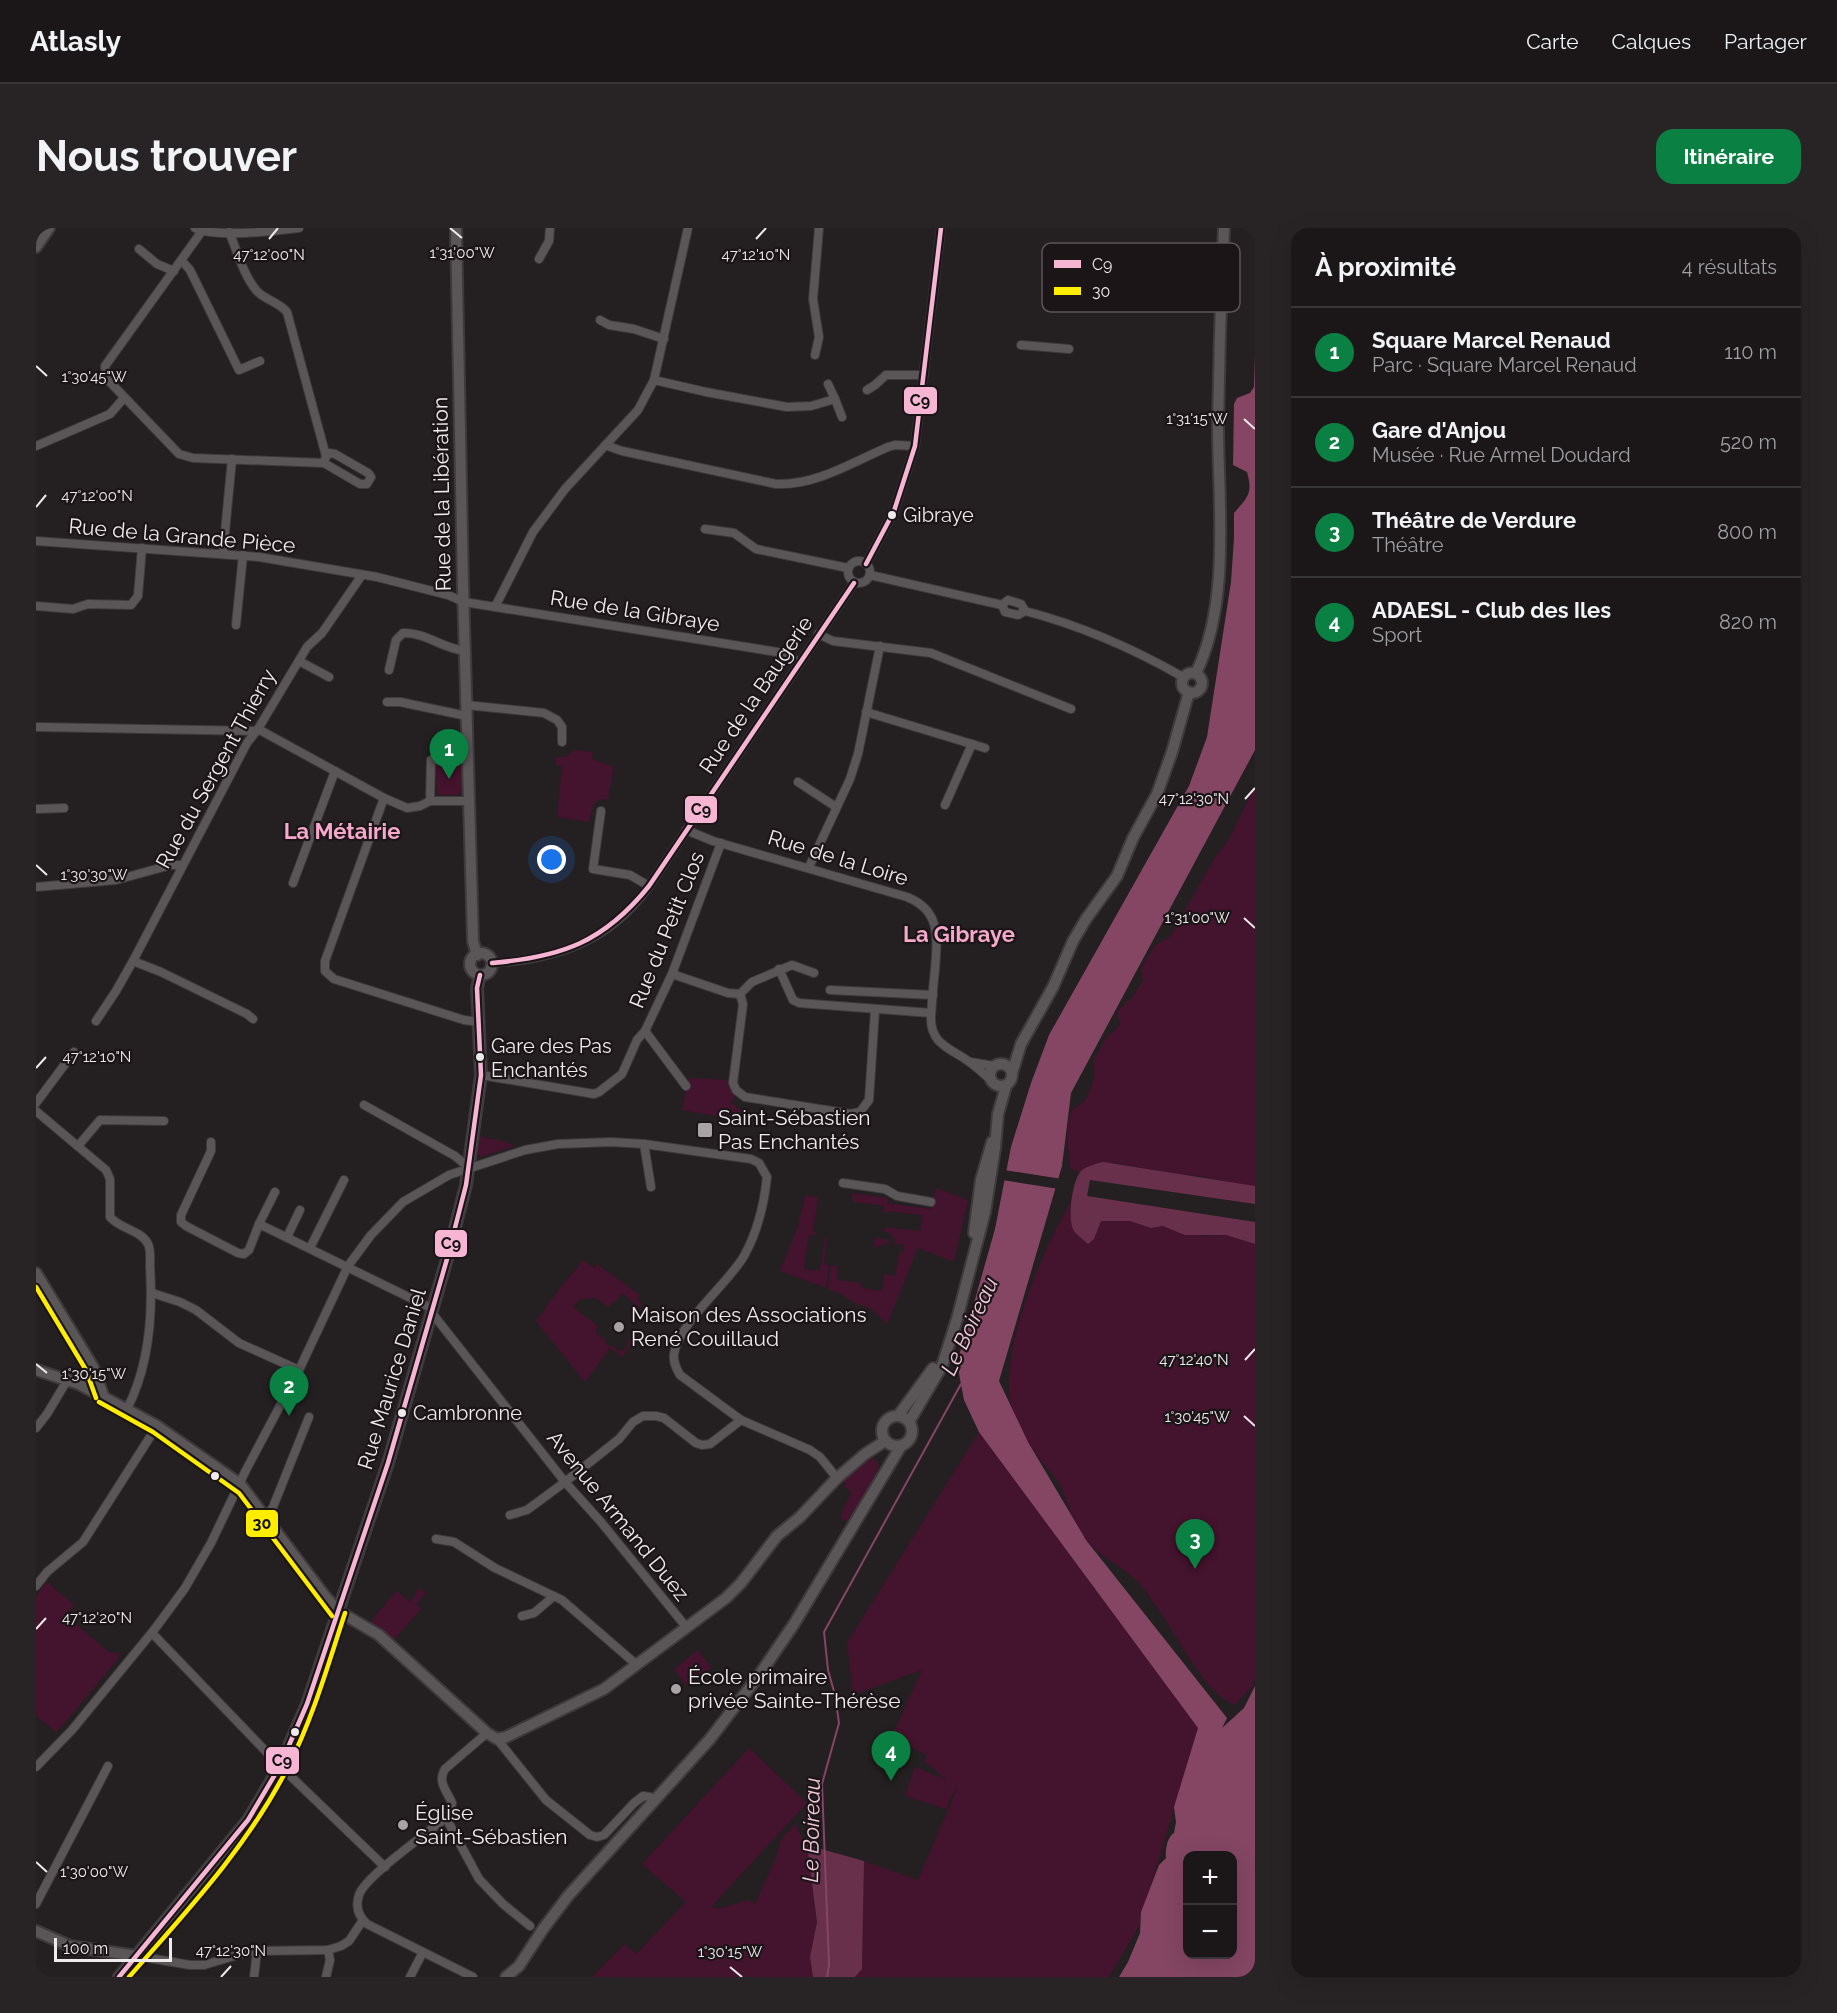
<!DOCTYPE html>
<html lang="fr">
<meta charset="utf-8">
<style>
body{margin:0;font-family:Raleway,sans-serif;background:#282426;color:#f1f3f6}
.controls{position:absolute;right:18px;bottom:18px;display:grid;overflow:hidden;border-radius:12px;box-shadow:0 6px 24px #0002}
.controls button{width:54px;height:54px;display:grid;place-items:center;padding:0;border:0;border-bottom:2px solid #393638;background:#1b1719;color:#f1f3f6;font:30px sans-serif}
.scale{position:absolute;left:18px;bottom:15px;width:118px;box-sizing:border-box;padding-left:6px;border:3px solid #efeaec;border-top:0;font-size:16px;line-height:21px;white-space:nowrap;color:#efeaec;-webkit-text-stroke:4px #1b1518;paint-order:stroke}
.you{position:absolute;left:516px;top:632px;width:21px;height:21px;margin:-15px;border:4px solid #fff;border-radius:50%;background:#1a73e8;box-shadow:0 0 0 9px #1a73e833}
.badge{display:grid;place-items:center;width:39px;height:39px;border-radius:50%;background:#0b8043;color:#fff;font-size:20px;font-weight:700}
.pin{position:absolute;translate:-50% -50px;filter:drop-shadow(0 2px 3px #0008)}
.pin::after{content:'';position:absolute;top:32px;width:21px;height:18px;background:inherit;clip-path:polygon(0 0,100% 0,50% 100%)}
.list{margin:0;padding:0;list-style:none}
h2{display:flex;justify-content:space-between;align-items:center;height:78px;margin:0;padding:0 24px;font-size:26px}
h2 small{font-size:20px;font-weight:400;color:#a09fa2}
.list li{display:grid;grid-template-columns:39px 1fr auto;gap:18px;align-items:center;box-sizing:border-box;height:90px;padding:0 24px;border-top:2px solid #393638}
.list b{display:block;font-size:22px;white-space:nowrap}
.list p{margin:0;font-size:20px;white-space:nowrap;color:#a09fa2}
.list em{font-size:20px;font-style:normal;color:#a09fa2}
.map{position:relative;flex:none;width:1219px;height:1749px;overflow:hidden;border-radius:18px}
header{display:flex;align-items:center;gap:36px;box-sizing:border-box;height:84px;padding:0 30px;background:#1b1719;border-bottom:2px solid #393638}
header strong{font-size:28px}
nav{display:flex;gap:33px;margin-inline-start:auto;font-size:21px}
.intro{display:flex;align-items:center;justify-content:space-between;box-sizing:border-box;height:144px;padding:0 36px}
h1{margin:0;font-size:42px}
.button{padding:15px 27px;border-radius:18px;background:#0b8043;color:#fff;font-size:21px;font-weight:700}
main{display:flex;gap:36px;padding:0 36px}
aside{flex:1;background:#1b1719;border-radius:18px;box-shadow:0 6px 24px #0002}
.map>svg:first-child{display:block}
.green{fill:#44132d}
.forest{fill:#69304c}
.water{fill:#844663;fill-rule:evenodd}
.pier{fill:#241f21}
.lines{fill:none;stroke-linecap:round;stroke-linejoin:round}
.stream{stroke:#844663;stroke-width:2}
.street-casing{stroke:#3e3a3c;stroke-width:10}
.secondary-casing{stroke:#3e3a3c;stroke-width:14}
.street{stroke:#5a5658;stroke-width:8}
.secondary{stroke:#5a5658;stroke-width:10}
.bus-1-casing{stroke:#1b1518;stroke-width:9}
.bus-2-casing{stroke:#1b1518;stroke-width:9}
.bus-1{stroke:#f5b5d3;stroke-width:4.5}
.bus-2{stroke:#ffed00;stroke-width:4.5}
.ticks{fill:none;stroke:#efeaec;stroke-width:2}
.bus-dot{fill:#efeaec;stroke:#1b1518;stroke-width:2}
.poi-dot{fill:#a8a3a5;stroke:#1b1518;stroke-width:2}
.labels{text-anchor:middle;stroke-width:4.5;stroke-linejoin:round;paint-order:stroke}
.bus-label{font-size:20px;fill:#efeaec;stroke:#1b1518;text-anchor:start}
.street-label{font-size:21px;fill:#efeaec;stroke:#1b1518}
.poi-label{font-size:21px;fill:#efeaec;stroke:#1b1518;text-anchor:start}
.neighbourhood-label{font-size:22px;font-weight:bold;fill:#f5a8ca;stroke:#1b1518}
.water-label{font-size:22px;font-style:italic;fill:#f3c9da;stroke:#1b1518}
.key{fill:#1b1518;stroke:#5b5558;stroke-width:1.5}
.key-label{font-size:16px;fill:#efeaec}
.ticks-label{font-size:15px;text-anchor:middle;fill:#efeaec;stroke:#1b1518;stroke-width:4.5;stroke-linejoin:round;paint-order:stroke}
.line-badge{stroke:#1b1518;stroke-width:2}
.pale-badge-label{font-size:16px;text-anchor:middle;font-weight:bold;fill:#111}
</style>
<header>
<strong>Atlasly</strong>
<nav><a>Carte</a><a>Calques</a><a>Partager</a></nav>
</header>
<div class="intro"><h1>Nous trouver</h1><a class="button">Itinéraire</a></div>
<main>
<div class="map">
<svg width="1219" height="1749" viewBox="0 0 1219 1749">
<rect width="100%" height="100%" fill="#241f21"/>
<g class="green">
<polygon points="535,522 557,524 556,531 578,539 572,571 562,572 557,577 553,594 521,589 526,538 520,537 520,529 530,529 535,525"/>
<polygon points="421,535 426,539 426,564 422,567 401,567 400,537"/>
<path d="M1219 558V958L1198 956 1164 948 1145 947 1078 935 1051 939 1044 944 1034 941C1034 924 1028 901 1035 885 1037 879 1044 878 1048 873 1056 862 1061 845 1057 833L1071 809 1084 797 1081 784 1097 768 1107 752 1105 741 1119 717 1134 709 1178 631 1194 610Z"/>
<polygon points="653,850 692,852 693,859 699,868 695,875 705,882 704,892 646,882"/>
<polygon points="441,908 467,913 479,918 444,929 439,923"/>
<polygon points="900,960 932,972 918,1034 882,1020 851,1096 836,1081 819,1075 805,1066 792,1061 795,1037 802,1038 801,1052 825,1055 825,1060 846,1063 848,1046 859,1048 863,1024 867,1024 868,1017 852,1015 837,1020 839,1010 851,1011 853,1014 859,1015 859,1012 853,1004 847,1004 850,999 884,1003 886,987 852,983 851,986 848,985 848,978 817,974 816,965 851,970 851,975 895,981"/>
<polygon points="769,967 782,969 777,1003 780,1004 780,1007 773,1007 768,1041 784,1043 789,1009 791,1010 788,1036 793,1037 790,1060 744,1043 762,999"/>
<path d="M1035 973 1034 986 1058 1010 1065 992 1094 993 1115 1000 1127 998 1167 1008 1190 1007 1219 1016V1450L1217 1457 1199 1477C1166 1465 1140 1403 1118 1375 1112 1367 1106 1357 1098 1350 1083 1337 1067 1330 1052 1314 1037 1298 1033 1276 1024 1257 1020 1249 1013 1242 1007 1235 995 1219 984 1203 977 1184 958 1130 1008 1020 1035 973Z"/>
<polygon points="546,1032 558,1040 561,1036 605,1068 602,1069 602,1073 606,1076 604,1080 586,1065 579,1075 577,1074 573,1079 559,1070 544,1071 537,1079 562,1098 560,1105 570,1112 569,1115 573,1119 576,1117 582,1123 585,1121 587,1123 593,1115 591,1113 593,1110 602,1118 600,1119 595,1116 587,1128 591,1132 574,1120 549,1154 500,1093 527,1056 543,1038"/>
<polygon points="943,1204 1162,1500 1103,1698 1073,1749 819,1749 826,1741 828,1633 882,1652 921,1561 920,1560 910,1581 869,1568 879,1539 911,1552 888,1533 891,1527 855,1510 886,1442 817,1467 811,1415"/>
<polygon points="831,1230 839,1231 843,1237 836,1257 812,1294 804,1290 815,1264 809,1259 811,1256 805,1252"/>
<path d="M11 1354 38 1377C33 1383 31 1386 36 1393L73 1424 83 1425 82 1431 21 1504 0 1488V1368Z"/>
<polygon points="383,1360 390,1364 381,1377 385,1381 356,1414 333,1396 360,1363 375,1374"/>
<polygon points="662,1422 676,1440 651,1458 638,1441"/>
<polygon points="713,1520 771,1575 676,1678 681,1681 712,1672 719,1676 739,1632 745,1611 759,1596 771,1618 781,1694 774,1729 777,1749 556,1749 589,1716 600,1726 650,1674 606,1636"/>
</g>
<g class="forest">
<path d="M1067 934 1219 958V976L1054 952 1051 968 1219 994V1016L1190 1007H1149L1127 998 1115 1000 1094 993H1065L1058 1011 1052 1016C1048 1012 1042 1008 1038 1003 1031 991 1036 953 1045 943 1050 938 1060 936 1067 934Z"/>
<polygon points="771,1617 828,1633 826,1741 819,1749 777,1749 774,1729 781,1694"/>
</g>
<path class="water" d="M1219 127V522L1035 865 1026 938 963 1153 992 1214 1050 1312 1191 1490 1186 1500 1208 1480 1219 1458V1749H1083L1092 1734 1104 1705 1105 1684 1123 1637 1130 1630C1129 1623 1131 1609 1138 1605L1140 1594 1138 1579 1162 1500 943 1204 928 1172 921 1135 959 1001 975 919 995 855 1013 807 1153 558 1171 509 1195 354 1198 310V285C1212 269 1217 265 1211 244L1197 237 1198 176 1201 170 1214 165 1218 159ZM1152 1628H1196V1726H1152Z"/>
<polygon class="pier" points="968,942 1026,951 1023,961 966,952"/>
<g class="lines">
<polyline class="stream" points="791,1749 793,1737 786,1556 803,1495 799,1467 792,1442 788,1404 925,1156"/>
<defs>
<g id="street">
<path d="M159 0C181 10 238 3 263 0"/>
<polyline points="166,3 69,138 70,150 143,226 157,230 288,235 324,256 331,256 335,249 332,245 299,226 293,225 290,228 288,235"/>
<path d="M193 4C201 22 207 46 220 62 228 72 242 73 251 84L290 228"/>
<polyline points="103,21 121,36 138,43"/>
<polyline points="503,31 513,13 514,0"/>
<polyline points="146,33 154,42 203,142 224,133"/>
<polyline points="564,92 573,97 598,101 628,111"/>
<polyline points="985,117 1033,121"/>
<polyline points="779,127 783,109 777,71 783,0"/>
<polyline points="618,152 670,164 751,179 775,178 799,171 806,189"/>
<polyline points="792,156 799,171"/>
<polyline points="831,162 839,157 850,147 888,147"/>
<path d="M569 217 586 223 740 256C779 258 817 234 852 219L859 217 879 218"/>
<polyline points="0,218 74,186 88,170"/>
<polyline points="669,301 698,305 720,321 812,340"/>
<polyline points="0,313 223,329 341,349 412,367 428,374 741,424 763,434"/>
<polyline points="187,325 196,231"/>
<circle cx="823" cy="344" r="11"/>
<polyline points="830,336 858,283 879,218 905,0"/>
<polyline points="834,347 966,377 972,372 985,376 989,383"/>
<path d="M966 377 969 384 982 387 989 383C1043 397 1098 421 1147 449"/>
<polyline points="0,378 37,381 52,376 95,377 102,368 106,320"/>
<polyline points="459,379 497,304 529,261 602,182 618,152 652,0"/>
<polyline points="200,397 207,327"/>
<polyline points="782,406 797,413 895,425 1035,481"/>
<polyline points="263,433 293,449"/>
<path d="M353 442 360 412 367 405C389 404 407 421 430 423"/>
<polyline points="351,474 364,474 431,488"/>
<polyline points="430,477 508,485 521,492 526,499 526,514"/>
<polyline points="830,484 949,520"/>
<polyline points="0,499 221,503"/>
<polyline points="222,501 348,570 371,580 384,578 394,573 433,573"/>
<polyline points="762,554 800,579"/>
<polyline points="348,570 289,733 289,743 298,751 428,792 443,794"/>
<polyline points="394,573 395,532 433,531"/>
<polyline points="909,577 936,516"/>
<polyline points="0,581 28,580"/>
<polyline points="565,583 557,641 594,647 613,658"/>
<path d="M650 602 677 613 871 669C906 683 901 711 899 742 897 758 896 774 895 789 894 816 914 820 932 833 940 838 946 845 954 851"/>
<polyline points="773,639 814,551 822,526 844,418"/>
<polyline points="257,655 299,543"/>
<polyline points="0,659 80,652 135,637 146,637"/>
<polyline points="97,733 125,744 211,786 217,791"/>
<path d="M456 735C521 731 574 713 613 658L818 355"/>
<polyline points="743,741 757,772 763,775 895,785"/>
<polyline points="636,746 692,765 704,766"/>
<polyline points="794,762 897,767"/>
<polyline points="704,766 707,776 697,855 700,862 709,869 815,886 824,884 833,872 839,782"/>
<polyline points="704,766 716,754 756,737 778,745"/>
<polyline points="60,793 80,763 97,733 211,515 222,501 271,419 286,405 326,347"/>
<polyline points="609,803 650,858"/>
<polyline points="934,834 958,838"/>
<polyline points="445,847 558,866 563,864 586,846 601,812 609,803 636,746 685,615"/>
<polyline points="0,875 38,824"/>
<polyline points="328,877 419,928 432,939"/>
<path d="M0 883 70 942 74 951V989C84 1001 105 1002 112 1016 115 1021 114 1033 114 1039 117 1086 113 1138 91 1181"/>
<polyline points="175,914 175,923 145,987 145,994 150,998 202,1025 208,1026 213,1022 223,996 397,1081"/>
<polyline points="608,916 615,959"/>
<polyline points="42,918 64,892 128,893"/>
<polyline points="807,955 849,961 861,968 895,974"/>
<polyline points="223,996 239,964"/>
<polyline points="251,1009 264,982"/>
<polyline points="274,1020 308,952"/>
<polyline points="116,1065 144,1074 160,1082 203,1115 263,1142"/>
<polyline points="396,1085 529,1254 565,1294 651,1400"/>
<polyline points="0,1200 11,1186 32,1151"/>
<polyline points="474,1287 491,1282 529,1254 583,1211 597,1194 607,1188 620,1188 628,1190 660,1215 666,1217 674,1216 705,1192"/>
<polyline points="230,1289 237,1279 273,1189"/>
<polyline points="400,1311 418,1314 459,1340 526,1372 601,1437"/>
<polyline points="0,1358 11,1344 47,1314 121,1198"/>
<polyline points="486,1388 498,1385 518,1368"/>
<polyline points="116,1405 244,1538 349,1639"/>
<polyline points="461,1511 510,1572 554,1607 561,1609 568,1607 598,1575 607,1568 614,1569 619,1573"/>
<path d="M0 1539 36 1502 118 1402 149 1360 175 1315 210 1242 263 1142 312 1038 335 1007 367 974 413 947 489 922 522 916 575 914 608 916 715 931 723 935 731 949C728 977 722 1003 708 1028 691 1057 643 1094 638 1126 637 1134 640 1140 644 1147L705 1192 774 1222 784 1229 801 1250"/>
<polyline points="410,1590 443,1651 467,1676 494,1698"/>
<polyline points="0,1676 72,1538"/>
<polyline points="101,1728 154,1737 168,1737 215,1723 292,1722 305,1718 313,1713 327,1692"/>
<polyline points="218,1749 221,1723"/>
<polyline points="290,1749 294,1732 292,1722"/>
<polyline points="374,1749 387,1724"/>
<path d="M437 1749 331 1696C322 1688 319 1679 323 1667 329 1648 395 1603 413 1587L416 1575C411 1563 401 1554 409 1541L451 1505"/>
</g>
<g id="secondary">
<polyline points="420,0 427,359 437,713 441,727"/>
<polyline points="0,19 13,0"/>
<circle cx="1156" cy="455" r="10"/>
<path d="M1160 445C1195 373 1182 275 1182 197 1183 131 1185 65 1188 0"/>
<circle cx="445" cy="736" r="11"/>
<circle cx="965" cy="847" r="11"/>
<polyline points="976,845 985,816 1017,759 1037,713 1050,691 1081,648 1097,610 1121,566 1136,524 1153,464"/>
<polyline points="938,1005 945,952 956,914"/>
<polyline points="0,1045 57,1139 67,1167"/>
<polyline points="0,1142 43,1156 121,1198 204,1256 288,1367 302,1383 343,1407 451,1505 461,1511 470,1509 568,1461 690,1370 705,1355 741,1308 764,1289 801,1250 829,1226 849,1213"/>
<circle cx="861" cy="1203" r="15"/>
<polyline points="862,1188 897,1140"/>
<polyline points="873,1194 906,1138 921,1091 949,984 959,920 962,886 970,858"/>
<polyline points="0,1703 34,1718 101,1728"/>
<polyline points="83,1749 212,1592 244,1538 271,1476 352,1235 411,1031 430,957 445,847 441,760 444,747"/>
<polyline points="470,1749 483,1738 507,1701 532,1668 674,1511 724,1446 758,1396 865,1218"/>
</g>
</defs>
<use href="#street" class="street-casing"/>
<use href="#secondary" class="secondary-casing"/>
<use href="#street" class="street"/>
<use href="#secondary" class="secondary"/>
<defs>
<g id="bus-1">
<polyline points="830,336 858,283 879,218 905,0"/>
<path d="M456 735C526 729 568 714 613 658L818 355"/>
<polyline points="83,1749 212,1592 244,1538 271,1476 352,1235 411,1031 430,957 445,847 441,760 444,747"/>
</g>
<g id="bus-2">
<polyline points="0,1059 50,1142 60,1170"/>
<polyline points="63,1174 117,1204 203,1265 296,1388"/>
<path d="M93 1749C151 1683 212 1618 252 1539 277 1490 292 1437 309 1385"/>
</g>
</defs>
<use href="#bus-1" class="bus-1-casing"/>
<use href="#bus-2" class="bus-2-casing"/>
<use href="#bus-1" class="bus-1"/>
<use href="#bus-2" class="bus-2"/>
</g>
<path class="ticks" d="M414 0 426 10M233 11 242 0M720 11 730 0M0 138 11 148M1208 191 1219 201M0 279 10 267M1209 571 1219 560M0 637 11 647M1208 690 1219 700M0 840 10 829M1209 1132 1219 1121M0 1136 11 1145M1208 1188 1219 1198M0 1401 10 1390M0 1634 11 1644M694 1739 706 1749M185 1749 195 1738"/>
<g class="bus-dot">
<circle cx="856" cy="287" r="5"/>
<circle cx="444" cy="829" r="5"/>
<circle cx="366" cy="1185" r="5"/>
<circle cx="179" cy="1248" r="5"/>
<circle cx="259" cy="1504" r="5"/>
</g>
<g class="poi-dot">
<rect x="661" y="894" width="16" height="16" rx="3"/>
<circle cx="583" cy="1099" r="6"/>
<circle cx="640" cy="1461" r="6"/>
<circle cx="367" cy="1597" r="6"/>
</g>
<g class="labels">
<g class="bus-label">
<text x="867" y="294">Gibraye</text>
<text x="455" y="825">Gare des Pas<tspan x="455" dy="24">Enchantés</tspan></text>
<text x="377" y="1192">Cambronne</text>
</g>
<g class="street-label">
<text transform="translate(406 266) rotate(-91)" y="7">Rue de la Libération</text>
<text transform="translate(146 308) rotate(5)" y="7">Rue de la Grande Pièce</text>
<text transform="translate(599 383) rotate(9)" y="7">Rue de la Gibraye</text>
<text transform="translate(720 467) rotate(-56)" y="7">Rue de la Baugerie</text>
<text transform="translate(180 541) rotate(-61)" y="7">Rue du Sergent Thierry</text>
<text transform="translate(802 630) rotate(17)" y="7">Rue de la Loire</text>
<text transform="translate(631 702) rotate(-68)" y="7">Rue du Petit Clos</text>
<text transform="translate(356 1151) rotate(-73)" y="7">Rue Maurice Daniel</text>
<text transform="translate(582 1288) rotate(51)" y="7">Avenue Armand Duez</text>
</g>
<g class="poi-label">
<text x="682" y="897">Saint-Sébastien<tspan x="682" dy="24">Pas Enchantés</tspan></text>
<text x="595" y="1094">Maison des Associations<tspan x="595" dy="24">René Couillaud</tspan></text>
<text x="652" y="1456">École primaire<tspan x="652" dy="24">privée Sainte-Thérèse</tspan></text>
<text x="379" y="1592">Église<tspan x="379" dy="24">Saint-Sébastien</tspan></text>
</g>
<g class="neighbourhood-label">
<text x="306" y="611">La Métairie</text>
<text x="923" y="714">La Gibraye</text>
</g>
<g class="water-label">
<text transform="translate(933 1098) rotate(-65)" y="8">Le Boireau</text>
<text transform="translate(775 1602) rotate(-89)" y="8">Le Boireau</text>
</g>
</g>
<rect x="1006" y="15" width="198" height="69" rx="9" class="key"/>
<rect x="1018" y="32" width="27" height="8" fill="#f5b5d3"/>
<rect x="1018" y="59" width="27" height="8" fill="#ffed00"/>
<g class="key-label">
<text x="1056" y="42">C9</text>
<text x="1056" y="69">30</text>
</g>
<g class="ticks-label">
<text x="426" y="30">1°31'00"W</text>
<text x="233" y="32">47°12'00"N</text>
<text x="720" y="32">47°12'10"N</text>
<text x="58" y="154">1°30'45"W</text>
<text x="1161" y="196">1°31'15"W</text>
<text x="61" y="273">47°12'00"N</text>
<text x="1158" y="576">47°12'30"N</text>
<text x="58" y="652">1°30'30"W</text>
<text x="1161" y="695">1°31'00"W</text>
<text x="61" y="834">47°12'10"N</text>
<text x="1158" y="1137">47°12'40"N</text>
<text x="58" y="1151">1°30'15"W</text>
<text x="1161" y="1194">1°30'45"W</text>
<text x="61" y="1395">47°12'20"N</text>
<text x="58" y="1649">1°30'00"W</text>
<text x="195" y="1728">47°12'30"N</text>
<text x="694" y="1729">1°30'15"W</text>
</g>
<g class="line-badge">
<rect x="867" y="158" width="35" height="29" rx="6" fill="#f5b5d3"/>
<rect x="648" y="567" width="34" height="29" rx="6" fill="#f5b5d3"/>
<rect x="398" y="1001" width="34" height="29" rx="6" fill="#f5b5d3"/>
<rect x="209" y="1281" width="34" height="29" rx="6" fill="#ffed00"/>
<rect x="229" y="1518" width="35" height="29" rx="6" fill="#f5b5d3"/>
</g>
<g class="pale-badge-label">
<text x="884" y="178">C9</text>
<text x="665" y="587">C9</text>
<text x="415" y="1021">C9</text>
<text x="226" y="1301">30</text>
<text x="246" y="1538">C9</text>
</g>
</svg>
<div class="controls">
<button>+</button>
<button>−</button>
</div>
<div class="scale">100 m</div>
<div class="you"></div>
<div class="pin badge" style="left:413px;top:551px">1</div>
<div class="pin badge" style="left:253px;top:1188px">2</div>
<div class="pin badge" style="left:1159px;top:1341px">3</div>
<div class="pin badge" style="left:855px;top:1553px">4</div>
</div>
<aside>
<h2>À proximité<small>4 résultats</small></h2>
<ul class="list">
<li><span class="badge">1</span><div><b>Square Marcel Renaud</b><p>Parc · Square Marcel Renaud</p></div><em>110 m</em></li>
<li><span class="badge">2</span><div><b>Gare d'Anjou</b><p>Musée · Rue Armel Doudard</p></div><em>520 m</em></li>
<li><span class="badge">3</span><div><b>Théâtre de Verdure</b><p>Théâtre</p></div><em>800 m</em></li>
<li><span class="badge">4</span><div><b>ADAESL - Club des Iles</b><p>Sport</p></div><em>820 m</em></li>
</ul>
</aside>
</main>
